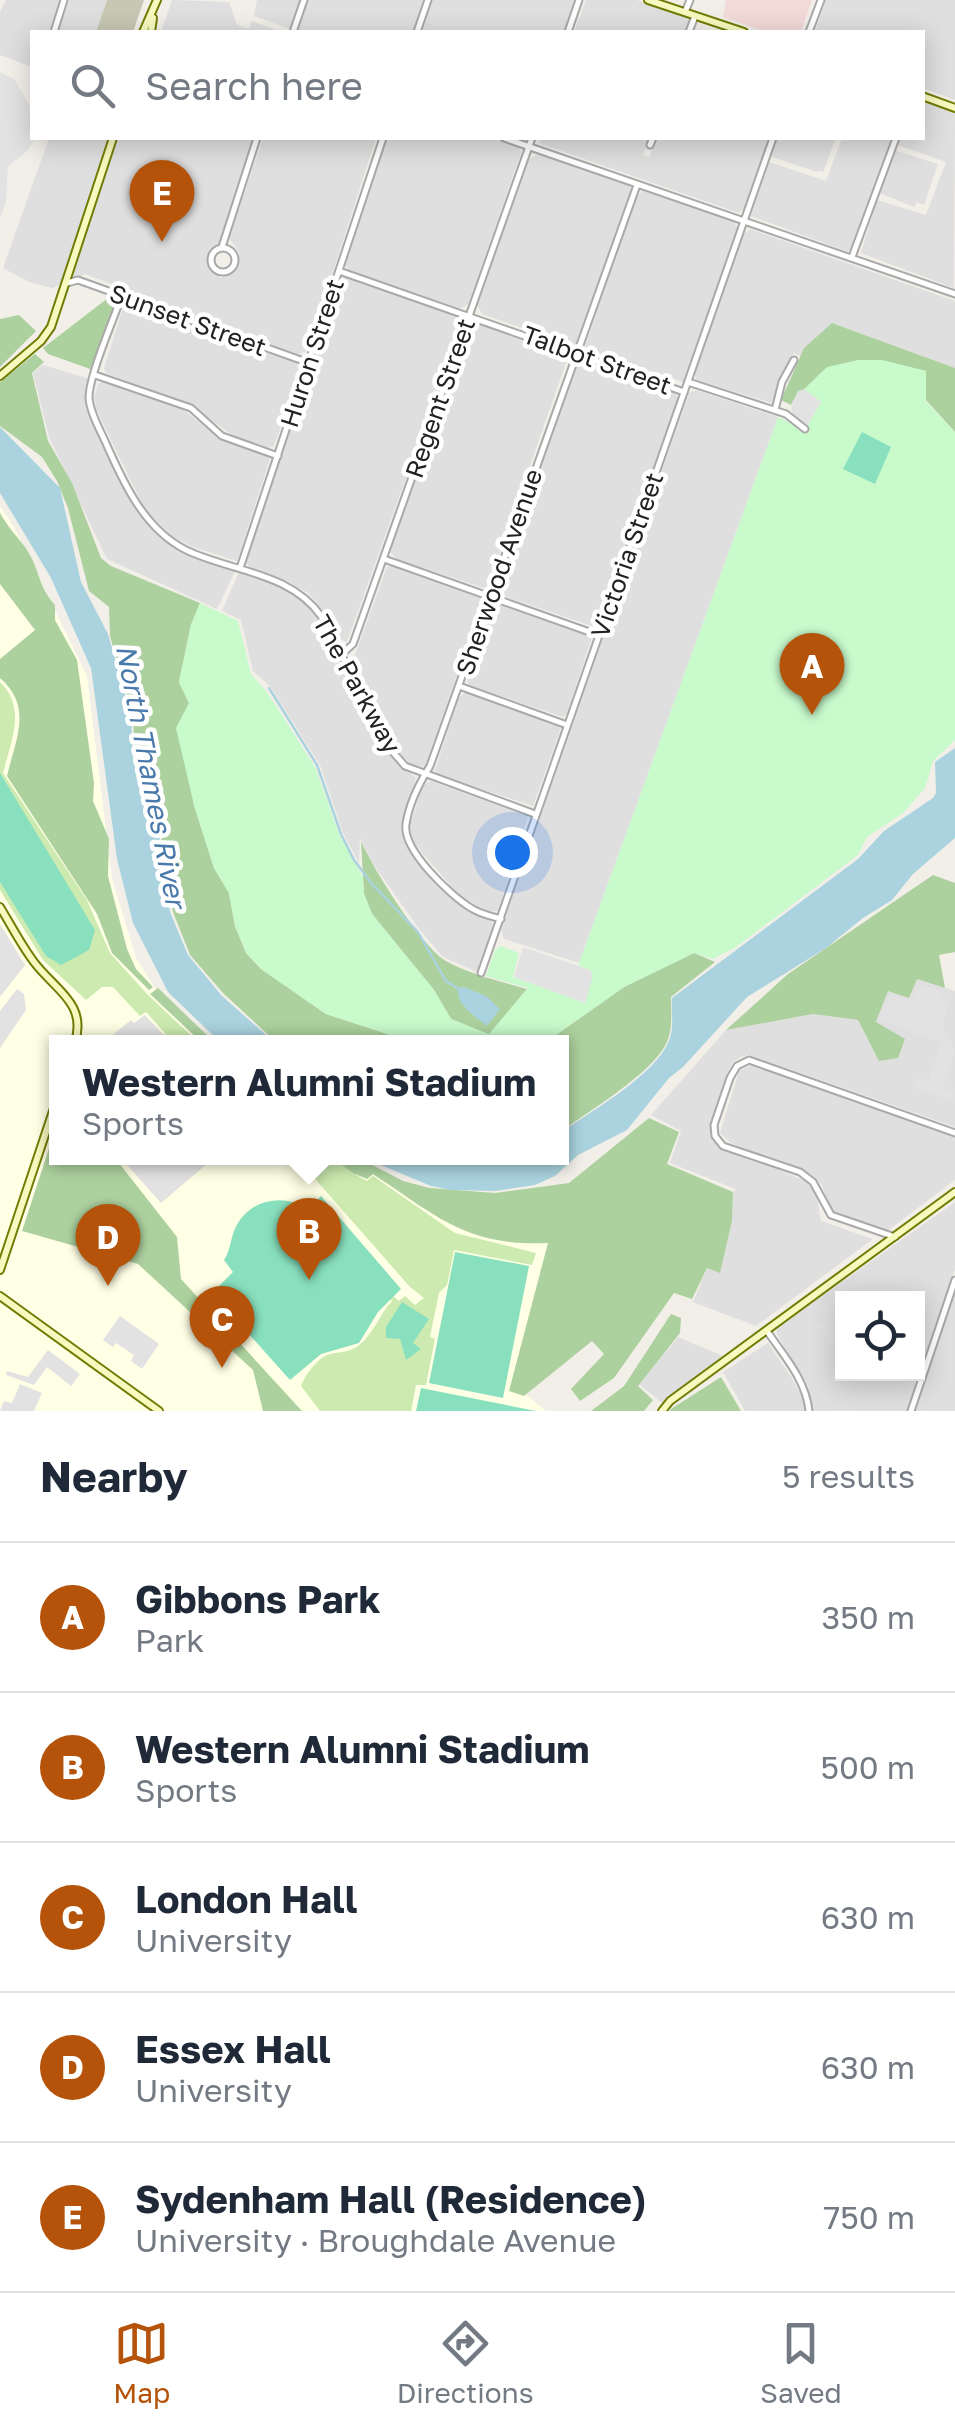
<!DOCTYPE html>
<meta charset="utf-8">
<style>
body{margin:0;font-family:"Golos Text",sans-serif;background:#f6f6f7;color:#1f2937}
.controls{position:absolute;right:30px;bottom:30px;display:grid;overflow:hidden;border-radius:0px;box-shadow:0 5px 25px #0003}
.controls button{width:90px;height:90px;display:grid;place-items:center;padding:0;border:0;border-bottom:2px solid #e0e1e3;background:#fff;color:#1f2937;font:50px sans-serif}
.you{position:absolute;left:512px;top:852px;width:35px;height:35px;margin:-25px;border:8px solid #fff;border-radius:50%;background:#1a73e8;box-shadow:0 0 0 15px #1a73e833}
.badge{display:grid;place-items:center;width:65px;height:65px;border-radius:50%;background:#b45309;color:#fff;font-size:32px;font-weight:700}
.pin{position:absolute;translate:-50% -82px;filter:drop-shadow(0 2px 5px #0008)}
.pin::after{content:'';position:absolute;top:52px;width:35px;height:30px;background:inherit;clip-path:polygon(0 0,100% 0,50% 100%)}
.popup{position:absolute;left:49px;top:1035px;width:520px;height:130px;box-sizing:border-box;display:grid;place-content:center;border-radius:0px;background:#fff;filter:drop-shadow(0 2px 8px #0005);font-size:32px;white-space:nowrap;color:#747a83}
.popup b{font-size:38px;color:#1f2937}
.popup::after{content:'';position:absolute;left:50%;top:100%;margin-left:-20px;border:20px solid transparent;border-top-color:#fff}
.list{margin:0;padding:0;list-style:none}
h2{display:flex;justify-content:space-between;align-items:center;height:130px;margin:0;padding:0 40px;font-size:42px}
h2 small{font-size:32px;font-weight:400;color:#747a83}
.list li{display:grid;grid-template-columns:65px 1fr auto;gap:30px;align-items:center;box-sizing:border-box;height:150px;padding:0 40px;border-top:2px solid #e0e1e3}
.list b{display:block;font-size:38px;white-space:nowrap}
.list p{margin:0;font-size:32px;white-space:nowrap;color:#747a83}
.list em{font-size:32px;font-style:normal;color:#747a83}
.icon{flex:none;width:55px;height:55px;fill:none;stroke:currentColor;stroke-width:2;stroke-linecap:round;stroke-linejoin:round}
.map{position:relative;flex:none;width:955px;height:1411px;overflow:hidden}
.search{position:absolute;background:#fff;box-shadow:0 5px 25px #0003;left:30px;right:30px;top:30px;height:110px;display:flex;align-items:center;gap:25px;box-sizing:border-box;padding:0 35px;border-radius:0px;color:#747a83;font-size:38px}
.sheet{height:880px;background:#fff}
nav{display:flex;justify-content:space-around;align-items:center;box-sizing:border-box;height:140px;border-top:2px solid #e0e1e3;background:#fff;font-size:28px;color:#747a83}
nav a{display:grid;justify-items:center;gap:5px}
nav .on{color:#b45309}
.map>svg:first-child{display:block}
.residential{fill:#e0dfdf;fill-rule:evenodd}
.commercial{fill:#f2dad9}
.education{fill:#ffffe5}
.construction{fill:#c7c7b4}
.grass{fill:#cdebb0}
.forest{fill:#add19e}
.park{fill:#c8facc}
.pitch{fill:#88e0be}
.parking{fill:#e2e2e2}
.water{fill:#aad3df}
.lines{fill:none;stroke-linecap:round;stroke-linejoin:round}
.stream{stroke:#aad3df;stroke-width:2.5}
.street-casing{stroke:#a9a9a9;stroke-width:9}
.secondary-casing{stroke:#707d05;stroke-width:10}
.street{stroke:#fff;stroke-width:5}
.secondary{stroke:#f7fabf;stroke-width:6}
.labels{text-anchor:middle;stroke-width:9;stroke-linejoin:round;paint-order:stroke}
.street-label{font-size:25px;fill:#222;stroke:#fff}
.water-label{font-size:28px;font-style:italic;fill:#4a7aab;stroke:#fff}
</style>
<div class="map">
<svg width="955" height="1411" viewBox="0 0 955 1411">
<rect width="100%" height="100%" fill="#f2efe9"/>
<g class="residential">
<polygon points="6,0 60,0 50,32 32,32 32,67 0,55 0,12"/>
<polygon points="69,0 107,0 96,32 58,32"/>
<polygon points="172,0 229,2 237,25 249,29 252,21 283,32 161,32"/>
<polygon points="257,0 300,0 290,29 254,16"/>
<polygon points="308,0 423,0 413,32 297,32"/>
<polygon points="432,0 575,0 564,32 421,32"/>
<polygon points="586,0 637,0 686,17 690,23 687,32 574,32"/>
<polygon points="826,0 955,0 955,100 923,88 922,32 815,32"/>
<polygon points="923,102 955,113 954,288 861,253 877,200 926,215 946,162 895,144 898,138 922,138"/>
<polygon points="49,138 255,138 221,239 209,262 210,271 221,278 235,271 239,258 239,252 229,238 263,138 376,138 308,350 297,355 85,274 52,288 29,282 3,268"/>
<polygon points="387,138 494,138 520,148 521,153 469,303 464,307 459,308 348,270 345,265"/>
<polygon points="537,138 649,138 643,155 649,157 657,138 770,138 747,206 739,213 541,144"/>
<polygon points="777,138 836,138 823,172 819,170 817,172 770,156"/>
<polygon points="842,138 891,138 851,250 846,251 751,216 769,162 826,181"/>
<polygon points="894,150 938,164 924,205 917,202 914,207 879,193"/>
<polygon points="538,154 628,185 631,189 575,346 482,314 477,305 527,160"/>
<polygon points="642,191 733,221 738,228 683,382 587,350 585,347 636,197"/>
<polygon points="750,229 955,301 955,368 832,323 800,356 794,353 772,403 696,380 695,373 743,235"/>
<polygon points="345,278 455,314 462,322 347,642 338,638 318,604 308,593 289,582 251,568 246,563 338,284"/>
<polygon points="129,301 295,361 301,371 274,446 268,448 235,437 190,405 106,373 104,368 123,308"/>
<polygon points="475,322 568,357 487,589 396,559 390,551 469,329"/>
<polygon points="583,359 674,391 678,398 600,623 592,626 501,595 497,587 576,365"/>
<polygon points="43,365 90,379 86,398 88,412 135,509 151,529 189,555 235,571 217,609 107,559 49,437 33,373"/>
<polygon points="104,381 176,404 220,438 265,454 270,459 237,561 193,547 173,537 145,510 96,409 94,398 98,384"/>
<polygon points="696,390 778,417 579,963 504,939 501,930 689,393"/>
<polygon points="391,565 478,596 483,600 425,767 411,765 398,751 352,663 387,567"/>
<polygon points="239,572 286,589 314,612 396,763 416,778 402,825 404,839 409,851 447,894 492,922 493,928 477,972 443,957 420,930 373,864 360,838 359,863 343,833 320,765 270,686 253,671 241,620 222,611"/>
<polygon points="498,602 592,637 567,713 563,717 470,686 467,681 490,610"/>
<polygon points="467,691 561,728 533,806 439,775 435,770 459,698"/>
<polygon points="430,781 528,816 498,911 487,911 460,896 412,841 410,825 423,785"/>
<polygon points="917,979 955,991 955,1127 749,1055 740,1057 732,1063 727,1074 710,1125 715,1142 807,1182 817,1197 821,1221 873,1239 756,1326 693,1302 707,1268 720,1272 732,1221 733,1192 736,1189 670,1163 681,1131 651,1115 726,1030 813,1014 858,1020 879,1060 897,1058 905,1039 876,1023 888,991"/>
<polygon points="751,1065 955,1138 955,1180 887,1231 830,1210 822,1185 814,1177 731,1143 720,1133 739,1071"/>
<path d="M955 1202V1269L908 1411H813L808 1386 777 1334V1328ZM842 1298H918V1374H842Z"/>
<polygon points="955,1290 955,1411 915,1411"/>
<polygon points="678,1337 723,1356 662,1403 639,1384"/>
<polygon points="768,1343 792,1378 803,1399 805,1411 745,1411 723,1372"/>
</g>
<polygon class="commercial" points="726,0 812,0 801,32 766,32 723,17"/>
<polygon class="education" points="0,506 15,529 87,676 112,879 136,958 160,996 210,1042 56,1042 56,1158 347,1158 386,1178 471,1197 565,1190 516,1387 546,1411 0,1411"/>
<polygon class="construction" points="107,0 144,0 133,32 96,32"/>
<g class="grass">
<path d="M0 682C27 708 11 741 3 773L87 900 110 953 148 995 198 1042H173L146 1012 140 1016 113 987H102L86 1000 43 960 0 890Z"/>
<path d="M279 1158C295 1158 316 1154 331 1159 343 1162 353 1175 367 1181L373 1176 455 1233 536 1253 532 1265 454 1250 447 1285 439 1293 430 1337 435 1339 426 1385H416L411 1411H320L301 1386C304 1377 317 1359 327 1355 338 1351 347 1354 358 1346 373 1335 379 1315 392 1301L374 1280 399 1301 405 1296 415 1305 424 1298 410 1287 309 1172Z"/>
</g>
<g class="forest">
<polygon points="108,298 116,302 93,370 48,354 43,348"/>
<polygon points="19,315 36,331 0,367 0,319"/>
<path d="M832 323 955 368V432L926 400V371C872 358 869 354 819 381 805 388 798 391 791 405L781 400 804 348Z"/>
<polygon points="35,354 44,362 32,373 48,441 72,483 101,558 111,566 200,603 191,625 179,682 189,703 191,783 194,805 214,868 229,893 235,926 246,953 261,969 326,1014 412,1042 276,1042 223,993 190,955 173,912 160,829 135,761 133,715 110,636 109,607 89,591 68,508 57,481 42,457 0,426 0,382"/>
<path d="M0 513C7 526 16 535 25 547 40 568 37 585 55 605V620L77 660 94 783 93 801 109 839 108 876 127 949 136 969 153 987 149 990 112 953 97 914 7 776C16 738 33 707 0 678V659L35 630 0 584Z"/>
<path d="M361 841C374 870 421 946 446 961 471 975 500 981 527 989L489 1035 451 1019 434 990 372 914 364 894Z"/>
<polygon points="933,875 955,883 955,952 939,955 945,988 917,979 909,998 888,991 876,1022 905,1039 898,1058 879,1061 858,1020 813,1014 726,1030 788,974"/>
<path d="M694 953 715 962 671 997C671 1011 673 1031 666 1044 650 1075 590 1110 562 1131V1042H546L624 987Z"/>
<polygon points="158,988 214,1042 201,1042 150,994"/>
<path d="M649 1118 679 1132 667 1164 733 1192 732 1221 720 1273 707 1268 692 1299 674 1293 614 1378 580 1401 571 1389 604 1354 592 1341 524 1396 509 1391 548 1243C468 1247 436 1216 373 1174L367 1179 353 1173 332 1158H359L403 1181 430 1188 495 1193 569 1183Z"/>
<polygon points="56,1127 56,1158 115,1158 177,1237 181,1279 302,1411 263,1411 253,1370 138,1264 22,1231"/>
<polygon points="671,1314 681,1318 680,1333 638,1386 653,1400 644,1411 591,1411 624,1386"/>
<polygon points="721,1377 741,1411 670,1411 671,1409"/>
</g>
<polygon class="park" points="858,360 882,360 926,371 926,401 955,432 955,740 933,761 925,788 903,813 867,837 858,855 736,947 713,959 694,953 624,987 546,1042 412,1042 326,1014 261,969 246,952 235,926 229,893 214,868 194,805 176,728 189,703 179,682 191,625 200,603 238,621 251,674 267,692 315,767 339,834 363,877 364,894 372,914 434,990 451,1019 489,1034 528,988 486,976 495,950 501,946 519,953 513,977 585,1003 590,970 578,966 778,417 805,429 821,402 804,389 827,367"/>
<g class="pitch">
<polygon points="862,432 891,447 875,484 843,469"/>
<polygon points="0,773 95,930 89,950 61,965 46,956 0,882"/>
<path d="M321 1196 401 1289 378 1312 359 1343 321 1354 290 1380 212 1293 233 1272 224 1260C232 1248 230 1235 238 1223 253 1198 285 1194 308 1209Z"/>
<polygon points="455,1252 529,1266 503,1398 429,1383"/>
<polygon points="402,1302 429,1319 413,1343 421,1349 406,1360 400,1339 386,1338 386,1327"/>
<polygon points="421,1388 536,1411 416,1411"/>
</g>
<g class="parking">
<polygon points="0,72 15,80 32,110 32,138 36,138 26,152 8,166 6,201 0,219"/>
<polygon points="804,389 821,402 805,429 787,421 792,413 791,405 798,391"/>
<polygon points="0,924 25,965 0,997"/>
<polygon points="523,947 590,970 593,976 585,1003 514,977"/>
<polygon points="919,984 940,991 939,997 950,1000 942,1024 947,1038 953,1041 950,1046 879,1020 890,994 912,1002"/>
<polygon points="17,989 24,994 26,1010 0,1048 0,1011"/>
<polygon points="145,1015 170,1042 104,1042 131,1020 134,1023"/>
<polygon points="940,1044 955,1049 943,1088 955,1093 952,1102 912,1086 916,1078 928,1081"/>
<polygon points="121,1158 214,1158 161,1203"/>
<polygon points="834,1301 836,1331 842,1341 842,1362 817,1325 824,1320 822,1306"/>
<polygon points="120,1316 159,1344 142,1369 131,1361 134,1355 116,1343 113,1347 103,1340"/>
<polygon points="48,1350 80,1374 71,1386 47,1367 34,1385 6,1375 7,1371 28,1377"/>
<polygon points="20,1384 42,1393 34,1411 0,1411 4,1401 12,1403"/>
</g>
<g class="water">
<polygon points="0,427 60,488 81,582 108,634 131,714 133,761 158,828 170,912 188,955 222,996 274,1042 220,1042 168,992 133,923 117,859 91,668 51,578 0,493"/>
<path d="M955 748V838L913 874 892 900 863 918 826 948 747 997 683 1067 669 1078 627 1130 578 1155 555 1176 535 1185 495 1191 452 1190 431 1186 364 1158H562V1132C591 1111 658 1074 670 1038 674 1025 671 1011 672 998L858 859 884 831 933 798 936 793 935 762Z"/>
<polygon points="464,987 486,996 500,1009 487,1026 468,1011 460,1001 457,988"/>
</g>
<g class="lines">
<polyline class="stream" points="269,688 317,765 341,834 354,860 372,884 418,932 446,981 457,988"/>
<defs>
<g id="street">
<polyline points="685,12 690,0"/>
<polyline points="54,32 64,0"/>
<polyline points="293,32 304,0"/>
<polyline points="417,32 428,0"/>
<polyline points="568,32 579,0"/>
<polyline points="689,32 695,16"/>
<polyline points="809,32 821,0"/>
<polyline points="504,138 955,294"/>
<polyline points="650,145 653,138"/>
<polyline points="222,247 257,138"/>
<circle cx="223" cy="260" r="12"/>
<polyline points="852,257 896,138"/>
<polyline points="339,271 684,392"/>
<polyline points="67,283 78,280 309,363"/>
<path d="M122 295C114 319 89 375 89 398 90 412 99 428 105 441 123 482 144 529 186 550 232 572 290 572 321 616L392 751 405 766 535 814"/>
<polyline points="95,375 191,408 222,436 278,456"/>
<polyline points="688,382 786,414 805,429"/>
<polyline points="775,410 782,382 794,360"/>
<polyline points="384,559 598,635"/>
<polyline points="240,568 383,138"/>
<polyline points="342,654 353,644 532,138"/>
<polyline points="459,686 567,725"/>
<path d="M501 919C491 916 480 914 471 908 450 895 402 850 406 824 409 804 420 782 430 766L637 185"/>
<polyline points="481,973 773,138"/>
<polyline points="895,1237 831,1215 813,1182 800,1172 723,1146 715,1136 714,1125 730,1078 737,1066 749,1060 955,1133"/>
<path d="M767 1331C784 1356 806 1380 809 1411"/>
<polyline points="911,1411 955,1280"/>
</g>
<g id="secondary">
<polyline points="648,0 744,32"/>
<polyline points="143,32 157,0"/>
<polyline points="151,32 153,18"/>
<polyline points="922,96 955,108"/>
<polyline points="0,376 41,341 51,327 113,138"/>
<path d="M0 907C11 925 21 945 34 962 55 990 87 1003 75 1042"/>
<polyline points="0,1270 56,1102"/>
<polyline points="0,1296 159,1411"/>
<polyline points="662,1411 670,1401 955,1192"/>
</g>
</defs>
<use href="#street" class="street-casing"/>
<use href="#secondary" class="secondary-casing"/>
<use href="#street" class="street"/>
<use href="#secondary" class="secondary"/>
</g>
<g class="labels">
<g class="street-label">
<text transform="translate(188 320) rotate(20)" y="9">Sunset Street</text>
<text transform="translate(312 353) rotate(-72)" y="9">Huron Street</text>
<text transform="translate(597 360) rotate(20)" y="9">Talbot Street</text>
<text transform="translate(440 398) rotate(-71)" y="9">Regent Street</text>
<text transform="translate(627 555) rotate(-71)" y="9">Victoria Street</text>
<text transform="translate(499 572) rotate(-71)" y="9">Sherwood Avenue</text>
<text transform="translate(357 684) rotate(61)" y="9">The Parkway</text>
</g>
<g class="water-label">
<text transform="translate(151 776) rotate(79)" y="10">North Thames River</text>
</g>
</g>
</svg>
<div class="controls">
<button><svg class="icon" aria-label="locate" viewBox="0 0 24 24"><circle cx="12" cy="12" r="6"/><path d="M12 2v4M12 18v4M2 12h4M18 12h4"/></svg></button>
</div>
<div class="you"></div>
<div class="pin badge" style="left:812px;top:715px">A</div>
<div class="pin badge" style="left:309px;top:1280px">B</div>
<div class="popup"><b>Western Alumni Stadium</b>Sports</div>
<div class="pin badge" style="left:222px;top:1368px">C</div>
<div class="pin badge" style="left:108px;top:1286px">D</div>
<div class="pin badge" style="left:162px;top:242px">E</div>
<div class="search"><svg class="icon" aria-label="search" viewBox="0 0 24 24"><circle cx="10" cy="10" r="6"/><path d="M15 15l6 6"/></svg>Search here</div>
</div>
<section class="sheet">
<h2>Nearby<small>5 results</small></h2>
<ul class="list">
<li><span class="badge">A</span><div><b>Gibbons Park</b><p>Park</p></div><em>350 m</em></li>
<li><span class="badge">B</span><div><b>Western Alumni Stadium</b><p>Sports</p></div><em>500 m</em></li>
<li><span class="badge">C</span><div><b>London Hall</b><p>University</p></div><em>630 m</em></li>
<li><span class="badge">D</span><div><b>Essex Hall</b><p>University</p></div><em>630 m</em></li>
<li><span class="badge">E</span><div><b>Sydenham Hall (Residence)</b><p>University · Broughdale Avenue</p></div><em>750 m</em></li>
</ul>
</section>
<nav>
<a class="on"><svg class="icon" aria-label="map" viewBox="0 0 24 24"><path d="M3 6l6-2 6 2 6-2v14l-6 2-6-2-6 2zM9 4v14M15 6v14"/></svg>Map</a>
<a><svg class="icon" aria-label="directions" viewBox="0 0 24 24"><path d="M12 3l9 9-9 9-9-9zM9 14v-3h6M13 9l2 2-2 2"/></svg>Directions</a>
<a><svg class="icon" aria-label="saved" viewBox="0 0 24 24"><path d="M7 4h10v16l-5-4-5 4z"/></svg>Saved</a>
</nav>
